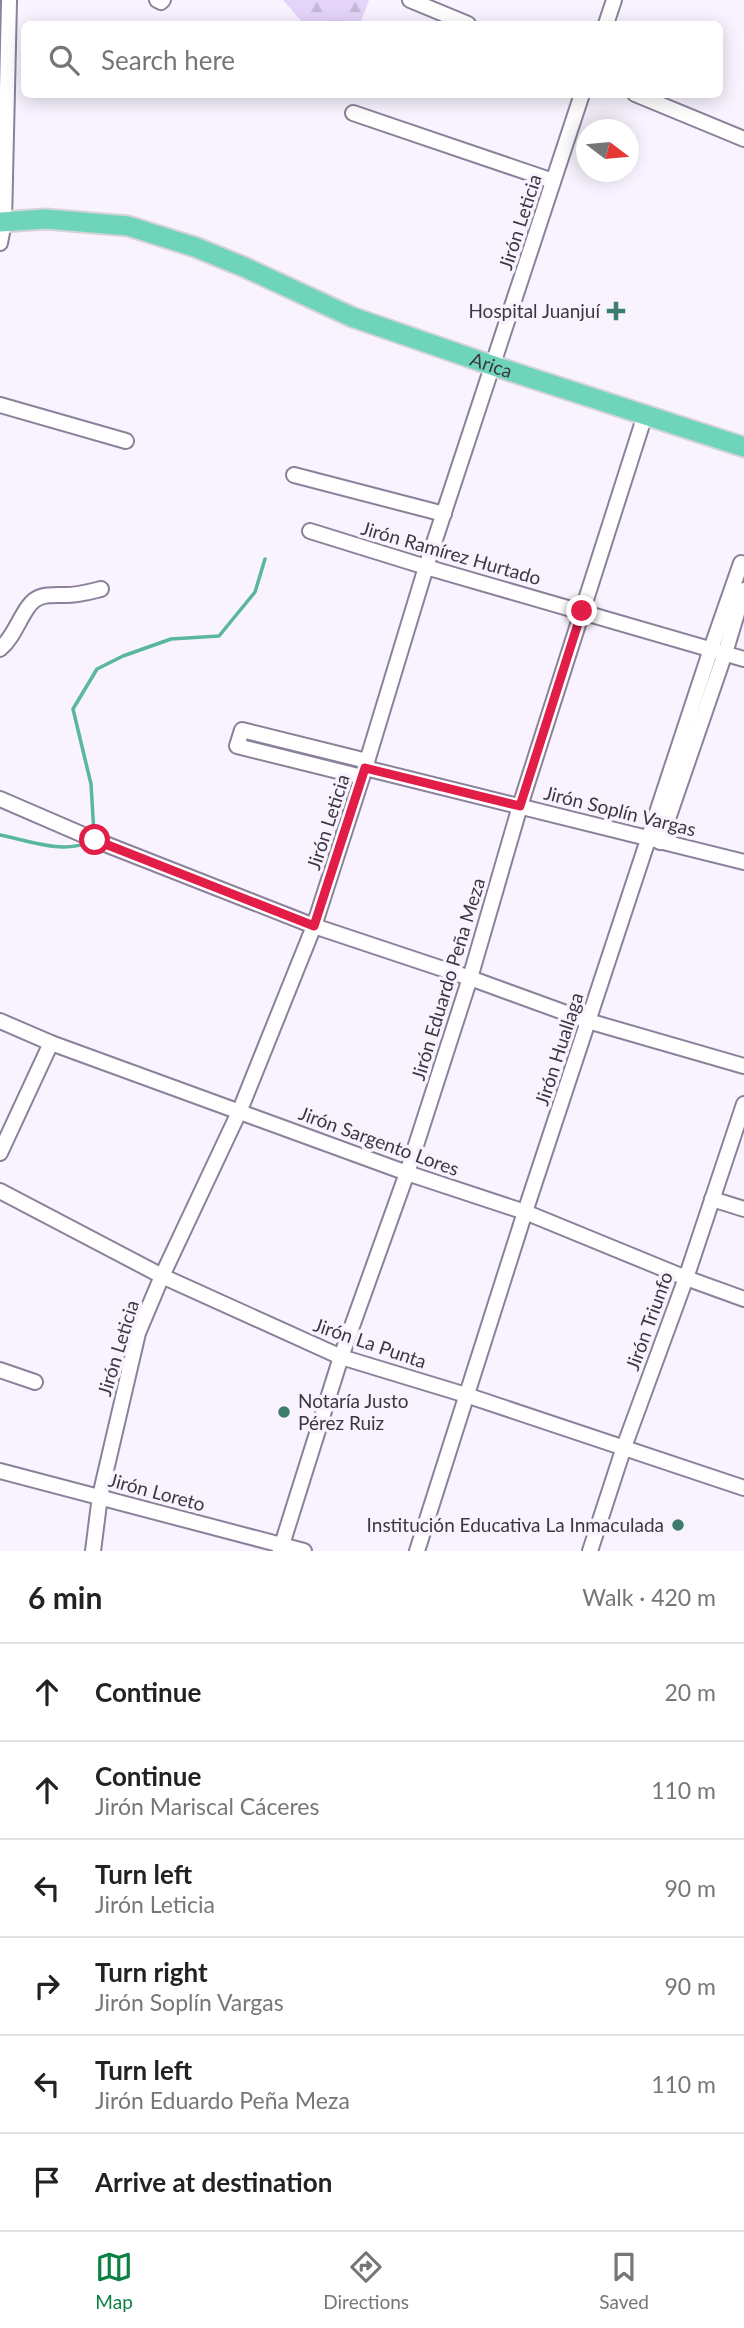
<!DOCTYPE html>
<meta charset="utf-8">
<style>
body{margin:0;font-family:Lato,sans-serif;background:#f2f2f2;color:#222}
.compass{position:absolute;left:576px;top:119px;width:63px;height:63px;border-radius:50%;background:#fff;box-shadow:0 4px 18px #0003;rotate:106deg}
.stop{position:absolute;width:21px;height:21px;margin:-16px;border:5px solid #e11d48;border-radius:50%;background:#fff}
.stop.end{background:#e11d48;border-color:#fff;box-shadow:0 2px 7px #0008}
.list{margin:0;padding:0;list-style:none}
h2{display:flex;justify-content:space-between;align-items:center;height:91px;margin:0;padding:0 28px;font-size:30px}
h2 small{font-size:23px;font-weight:400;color:#767676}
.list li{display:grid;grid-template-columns:46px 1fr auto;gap:21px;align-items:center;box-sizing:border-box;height:98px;padding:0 28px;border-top:2px solid #e0e0e0}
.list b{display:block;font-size:26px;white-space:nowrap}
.list p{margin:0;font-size:23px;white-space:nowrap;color:#767676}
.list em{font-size:23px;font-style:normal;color:#767676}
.icon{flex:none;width:38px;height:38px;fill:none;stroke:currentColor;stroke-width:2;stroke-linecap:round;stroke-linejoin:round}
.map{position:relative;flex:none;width:744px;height:1551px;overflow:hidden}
.search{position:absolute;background:#fff;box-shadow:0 4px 18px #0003;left:21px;right:21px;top:21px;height:77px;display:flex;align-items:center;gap:18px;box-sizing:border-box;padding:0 24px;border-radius:10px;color:#767676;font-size:26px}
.sheet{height:679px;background:#fff}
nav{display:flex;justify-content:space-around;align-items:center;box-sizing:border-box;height:98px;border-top:2px solid #e0e0e0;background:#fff;font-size:19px;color:#767676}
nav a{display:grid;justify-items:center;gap:4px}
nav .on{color:#0b8043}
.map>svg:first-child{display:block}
.forest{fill:url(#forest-firs)}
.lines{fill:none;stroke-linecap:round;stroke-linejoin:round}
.stream{stroke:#58b79e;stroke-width:3.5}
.minor-casing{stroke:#8c819a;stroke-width:18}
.highway-casing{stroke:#d4d3d5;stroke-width:23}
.minor{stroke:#fff;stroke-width:14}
.highway{stroke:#6fd5ba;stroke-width:19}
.route{stroke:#e11d48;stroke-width:9}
.poi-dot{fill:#3c7d6c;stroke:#f8f3fe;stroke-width:2.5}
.labels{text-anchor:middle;stroke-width:7;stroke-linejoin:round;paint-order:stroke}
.street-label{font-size:19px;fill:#3c3742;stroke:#f8f3fe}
.poi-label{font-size:19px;fill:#3c3742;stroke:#f8f3fe;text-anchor:end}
</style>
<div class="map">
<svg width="744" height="1551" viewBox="0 0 744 1551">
<defs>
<pattern id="forest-firs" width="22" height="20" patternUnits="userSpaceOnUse" patternTransform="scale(1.75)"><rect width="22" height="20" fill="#e4d4f9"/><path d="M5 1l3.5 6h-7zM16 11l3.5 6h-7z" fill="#c4b7d7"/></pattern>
</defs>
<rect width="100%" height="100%" fill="#f8f3fe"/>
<polygon class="forest" points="283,0 369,0 360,24 304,24"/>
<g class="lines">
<g class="stream">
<polyline points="94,834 91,784 73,709 97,669 123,656 171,639 219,636 255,592 265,559"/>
<path d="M0 835C30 841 61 854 90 842"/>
</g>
<defs>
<g id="minor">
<polyline points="157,0 161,2 163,0"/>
<polyline points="410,0 468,24"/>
<polyline points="606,24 614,0"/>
<polyline points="635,94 744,139"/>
<polyline points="353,113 553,181"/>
<polyline points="0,243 4,222 9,1"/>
<polyline points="0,405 126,441"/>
<polyline points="294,475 444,514"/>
<polyline points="310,531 426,567 744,659"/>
<path d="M0 649C13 638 18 621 28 607 37 594 48 595 62 595 75 596 89 592 101 589"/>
<polyline points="365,768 744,862"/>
<polyline points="362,777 237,746 242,730 367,761"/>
<polyline points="0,799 95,840 314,926 470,978 588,1021 744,1066"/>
<polyline points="660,842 725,653 744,590"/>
<polyline points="0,1021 51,1043 407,1173 525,1212 686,1278 744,1299"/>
<polyline points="0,1153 51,1043"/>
<polyline points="0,1191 162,1276 341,1357 466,1395 744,1488"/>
<polyline points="712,1199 744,1209"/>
<polyline points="0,1370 35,1382"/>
<polyline points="0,1471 304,1551"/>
<polyline points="93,1551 100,1496 138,1333 162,1276 240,1110 314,926 365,768 426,567 582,94"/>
<polyline points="280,1551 341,1357 407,1173 470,978 520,806 645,415"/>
<polyline points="417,1551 525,1212 711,649 741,563 744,564"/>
<polyline points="590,1551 624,1447 686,1278 744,1104"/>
</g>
<g id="highway">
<path id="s1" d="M0 222 46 219 128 226 195 247 244 267 352 317 494 366 744 447"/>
</g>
</defs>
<use href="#minor" class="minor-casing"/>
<use href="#highway" class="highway-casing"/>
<use href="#minor" class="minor"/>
<use href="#highway" class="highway"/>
</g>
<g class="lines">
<polyline class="route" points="95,840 314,926 365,768 520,806 582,611"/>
</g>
<g class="poi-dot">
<path d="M612.5 300.5h7v7h7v7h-7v7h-7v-7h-7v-7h7z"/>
<circle cx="284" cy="1412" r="7"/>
<circle cx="678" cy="1525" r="7"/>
</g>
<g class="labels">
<g class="street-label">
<text transform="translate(520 222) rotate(-72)" y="7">Jirón Leticia</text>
<text dy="7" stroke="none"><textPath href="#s1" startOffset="518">Arica</textPath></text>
<text transform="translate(451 553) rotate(16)" y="7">Jirón Ramírez Hurtado</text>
<text transform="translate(620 811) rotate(14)" y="7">Jirón Soplín Vargas</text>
<text transform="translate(328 822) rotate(-72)" y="7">Jirón Leticia</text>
<text transform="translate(448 979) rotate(-73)" y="7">Jirón Eduardo Peña Meza</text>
<text transform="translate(559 1049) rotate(-72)" y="7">Jirón Huallaga</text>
<text transform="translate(379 1141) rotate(20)" y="7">Jirón Sargento Lores</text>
<text transform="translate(649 1321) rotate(-70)" y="7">Jirón Triunfo</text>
<text transform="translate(370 1343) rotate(19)" y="7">Jirón La Punta</text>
<text transform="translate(118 1348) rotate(-73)" y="7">Jirón Leticia</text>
<text transform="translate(157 1492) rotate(15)" y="7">Jirón Loreto</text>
</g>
<g class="poi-label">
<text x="600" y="318">Hospital Juanjuí</text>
<text x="298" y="1408" text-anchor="start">Notaría Justo<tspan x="298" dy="22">Pérez Ruiz</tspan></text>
<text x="664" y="1532">Institución Educativa La Inmaculada</text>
</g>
</g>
</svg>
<svg class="compass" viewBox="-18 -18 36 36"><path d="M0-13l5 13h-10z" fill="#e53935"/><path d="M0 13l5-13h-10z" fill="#767676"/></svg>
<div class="stop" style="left:95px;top:840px"></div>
<div class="stop end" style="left:582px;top:611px"></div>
<div class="search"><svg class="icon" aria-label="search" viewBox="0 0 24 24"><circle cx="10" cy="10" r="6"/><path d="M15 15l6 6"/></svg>Search here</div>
</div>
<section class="sheet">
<h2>6 min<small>Walk · 420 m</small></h2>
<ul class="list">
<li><svg class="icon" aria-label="ahead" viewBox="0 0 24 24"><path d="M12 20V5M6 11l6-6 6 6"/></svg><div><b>Continue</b></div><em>20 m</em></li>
<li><svg class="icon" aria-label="ahead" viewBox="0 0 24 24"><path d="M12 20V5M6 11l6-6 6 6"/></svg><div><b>Continue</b><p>Jirón Mariscal Cáceres</p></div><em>110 m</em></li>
<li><svg class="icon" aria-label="left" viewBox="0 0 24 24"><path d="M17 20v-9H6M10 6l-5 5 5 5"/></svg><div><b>Turn left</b><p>Jirón Leticia</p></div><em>90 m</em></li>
<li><svg class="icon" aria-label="right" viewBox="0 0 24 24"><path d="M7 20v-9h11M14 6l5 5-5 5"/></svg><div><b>Turn right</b><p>Jirón Soplín Vargas</p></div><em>90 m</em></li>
<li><svg class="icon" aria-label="left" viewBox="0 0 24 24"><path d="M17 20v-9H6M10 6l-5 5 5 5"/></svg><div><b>Turn left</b><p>Jirón Eduardo Peña Meza</p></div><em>110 m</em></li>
<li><svg class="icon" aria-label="arrive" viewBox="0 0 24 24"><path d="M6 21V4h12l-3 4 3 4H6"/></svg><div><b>Arrive at destination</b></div></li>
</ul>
</section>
<nav>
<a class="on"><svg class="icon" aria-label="map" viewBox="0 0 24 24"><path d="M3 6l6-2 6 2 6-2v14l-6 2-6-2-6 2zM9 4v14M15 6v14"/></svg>Map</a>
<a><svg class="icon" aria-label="directions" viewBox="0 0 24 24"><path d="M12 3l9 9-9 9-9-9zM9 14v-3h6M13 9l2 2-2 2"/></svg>Directions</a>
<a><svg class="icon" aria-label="saved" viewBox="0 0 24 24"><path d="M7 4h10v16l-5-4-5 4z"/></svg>Saved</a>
</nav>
